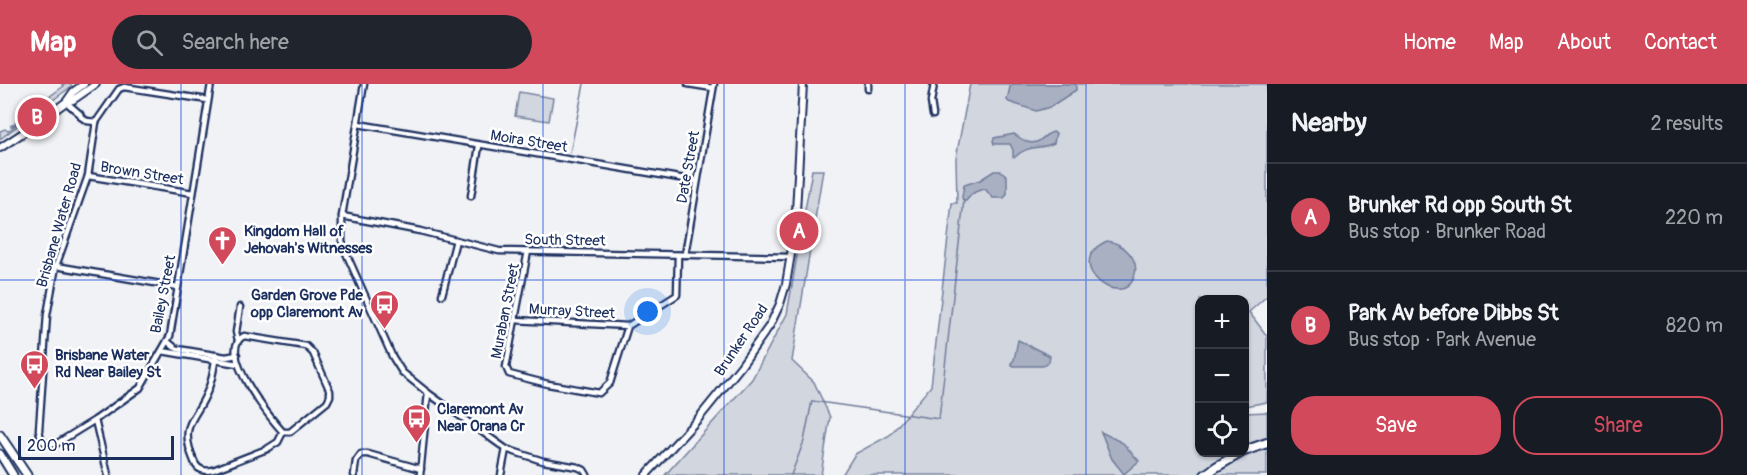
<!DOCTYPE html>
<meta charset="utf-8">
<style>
body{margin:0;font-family:Pangolin,sans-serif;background:#20242c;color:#f1f3f6}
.controls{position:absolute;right:18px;bottom:18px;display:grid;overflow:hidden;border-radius:12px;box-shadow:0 2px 4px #0004}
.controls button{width:54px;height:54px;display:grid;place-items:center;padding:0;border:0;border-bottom:2px solid #363941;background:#171b24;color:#f1f3f6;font:30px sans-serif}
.scale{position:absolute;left:18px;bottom:15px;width:156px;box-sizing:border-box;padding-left:6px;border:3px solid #1b2f5e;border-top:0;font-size:16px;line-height:21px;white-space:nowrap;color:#1b2f5e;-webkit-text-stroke:4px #fff;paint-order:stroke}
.you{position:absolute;left:648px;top:228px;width:21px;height:21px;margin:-15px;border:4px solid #fff;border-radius:50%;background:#1a73e8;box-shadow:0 0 0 9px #1a73e833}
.badge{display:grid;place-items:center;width:39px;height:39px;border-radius:50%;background:#d1495b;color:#fff;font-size:20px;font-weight:700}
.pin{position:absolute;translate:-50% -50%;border:3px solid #fff;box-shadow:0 2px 6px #0006}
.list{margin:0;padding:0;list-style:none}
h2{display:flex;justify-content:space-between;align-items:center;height:78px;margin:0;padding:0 24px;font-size:26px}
h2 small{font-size:20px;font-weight:400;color:#9ea1a6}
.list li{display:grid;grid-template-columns:39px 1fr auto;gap:18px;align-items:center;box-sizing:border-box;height:108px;padding:0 24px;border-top:2px solid #363941}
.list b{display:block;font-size:22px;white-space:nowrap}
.list p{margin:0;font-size:20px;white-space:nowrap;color:#9ea1a6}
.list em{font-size:20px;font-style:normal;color:#9ea1a6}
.actions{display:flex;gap:12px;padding:18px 24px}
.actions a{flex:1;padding:14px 0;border:2px solid #d1495b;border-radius:24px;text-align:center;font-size:21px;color:#d1495b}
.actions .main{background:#d1495b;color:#fff}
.icon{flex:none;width:33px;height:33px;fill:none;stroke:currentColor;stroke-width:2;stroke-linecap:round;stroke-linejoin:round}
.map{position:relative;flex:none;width:1267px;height:391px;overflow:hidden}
header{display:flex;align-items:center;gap:36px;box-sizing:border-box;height:84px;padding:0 30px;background:#d1495b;color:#fff}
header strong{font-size:28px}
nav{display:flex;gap:33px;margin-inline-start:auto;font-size:21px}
.search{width:420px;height:54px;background:#20242c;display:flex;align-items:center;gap:15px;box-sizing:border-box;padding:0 21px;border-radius:33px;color:#9ea1a6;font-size:22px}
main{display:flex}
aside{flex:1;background:#171b24}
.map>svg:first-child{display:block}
.green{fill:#d2d6df;stroke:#76829e;stroke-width:1.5}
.water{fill:#a8b0c2;stroke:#707c9a;stroke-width:1.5}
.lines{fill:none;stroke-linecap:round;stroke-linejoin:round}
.stream{stroke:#707c9a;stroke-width:1.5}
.minor-casing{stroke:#1b2f5e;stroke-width:9}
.secondary-casing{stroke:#1b2f5e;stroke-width:10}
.primary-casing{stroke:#1b2f5e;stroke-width:11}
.trunk-casing{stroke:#1b2f5e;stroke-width:12}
.minor{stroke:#fff;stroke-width:4.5}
.secondary{stroke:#fff;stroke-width:6}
.primary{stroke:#fff;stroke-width:7}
.trunk{stroke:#fff;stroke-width:8}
.grid{fill:none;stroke:#1d4ed8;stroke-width:1.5;stroke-opacity:0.55}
.labels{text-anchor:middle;stroke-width:5;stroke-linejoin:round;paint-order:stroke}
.street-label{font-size:15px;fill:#1b2f5e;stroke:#fff}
.poi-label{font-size:15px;font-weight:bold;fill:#1b2f5e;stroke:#fff;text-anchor:start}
</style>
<header>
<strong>Map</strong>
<div class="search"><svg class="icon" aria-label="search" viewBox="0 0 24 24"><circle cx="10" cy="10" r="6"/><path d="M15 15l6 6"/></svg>Search here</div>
<nav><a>Home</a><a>Map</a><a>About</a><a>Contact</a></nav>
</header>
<main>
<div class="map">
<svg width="1267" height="391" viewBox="0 0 1267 391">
<rect width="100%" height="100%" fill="#f1f2f5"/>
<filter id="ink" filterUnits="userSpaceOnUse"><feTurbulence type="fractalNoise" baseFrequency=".0167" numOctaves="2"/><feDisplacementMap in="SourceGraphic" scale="12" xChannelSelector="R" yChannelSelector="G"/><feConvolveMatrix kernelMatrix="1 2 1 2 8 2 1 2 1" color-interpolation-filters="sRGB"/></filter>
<g filter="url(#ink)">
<g class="green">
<path d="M62 0H70L72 2 0 55V47L5 45 8 47 46 18 13 42H10C20 37 25 29 35 24L37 21H39L40 17 45 16 46 12H50L64 2Z"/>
<polygon points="970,0 1267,0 1267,212 1249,228 1267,252 1267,318 1245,322 1244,216 1200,216 1200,368 1244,368 1245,329 1267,328 1267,391 842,391 855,370 890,351 931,302 952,119 957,119 956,74"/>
<polygon points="519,8 553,14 549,37 515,32"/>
<polygon points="812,86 823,86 792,277 814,298 830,333 821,391 665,391 752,295 787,230"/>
</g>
<g class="water">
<polygon points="1014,0 1076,0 1076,6 1050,23 1036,27 1009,18 1007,16 1010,3"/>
<path d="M1053 48 1056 49 1054 59C1040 66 1028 60 1015 73H1013V66L1010 60H994L993 57 994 54 1014 50C1022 55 1029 62 1039 57 1044 53 1046 50 1053 48Z"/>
<path d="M994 87H1001L1007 92V110L1004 114H993L985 105C975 107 972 109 966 117H963L962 113 964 101 980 96Z"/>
<path d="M1107 157C1123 159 1141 175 1134 193 1122 228 1059 179 1107 157Z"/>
<polygon points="1018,256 1050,272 1049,278 1043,282 1013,282 1011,279 1014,276"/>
<polygon points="1101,348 1123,359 1139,377 1124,390 1112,375"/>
</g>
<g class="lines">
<g class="stream">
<polyline points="570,69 584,0"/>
<polyline points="791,391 804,357 812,317 939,335 964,116"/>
</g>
<defs>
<g id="minor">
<polyline points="364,0 342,132 342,157 346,169 392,272 402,288 428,309 506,365 543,377 578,383 584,386 587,391"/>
<polyline points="688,0 713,4"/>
<polyline points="868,5 868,0"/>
<polyline points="208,16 124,3 119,5 96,38 88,92 56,182 47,231 39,346 41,355 46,360 56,360 95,336 140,304 170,252 211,0"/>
<polyline points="66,18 80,30 81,33 87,37 96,38"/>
<polyline points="933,31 931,18 934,0"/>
<polyline points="358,40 697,97"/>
<polyline points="88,92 193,109"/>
<polyline points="471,112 479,62"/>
<polyline points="342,132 420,147 499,167 791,173"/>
<polyline points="528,167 506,283 509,290 548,300 599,309 610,299 628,242 677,211 678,171"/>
<polyline points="685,171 714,0"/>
<polyline points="56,182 178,203"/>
<polyline points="442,211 456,156"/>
<polyline points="515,236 628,242"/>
<path d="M244 252 306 262 313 269 330 307V312L327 318 290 348H283C270 334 215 266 244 252Z"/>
<polyline points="238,256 236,248 240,223"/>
<polyline points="167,257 174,263 178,265 226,273 237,271"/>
<polyline points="162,267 238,280"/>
<path d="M216 271C214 282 213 293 209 303 198 336 177 337 194 377 197 386 204 388 213 386L267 365 278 358 283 348"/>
<polyline points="95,336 108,391"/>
<polyline points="354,391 356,377 361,370 368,370 421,385"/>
<polyline points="420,391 428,309"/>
<polyline points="501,391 506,365"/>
</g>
<g id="secondary">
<polyline points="67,18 73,16 96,0"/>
<polyline points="0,64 32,43 66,18 73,8 84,0"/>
<polyline points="646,391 698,335 741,282 770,241 780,220 786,200 795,146 803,0"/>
</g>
<g id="primary">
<polyline points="0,351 27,391"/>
<polyline points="0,370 13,391"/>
</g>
<g id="trunk">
<polyline points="1244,367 1267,359"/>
<polyline points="1205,391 1216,383 1242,368"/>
</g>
</defs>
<use href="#minor" class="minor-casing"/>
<use href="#secondary" class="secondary-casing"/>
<use href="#primary" class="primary-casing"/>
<use href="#trunk" class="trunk-casing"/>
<use href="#minor" class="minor"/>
<use href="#secondary" class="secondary"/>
<use href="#primary" class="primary"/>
<use href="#trunk" class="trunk"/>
</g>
</g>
<path class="grid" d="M181 0V391M362 0V391M543 0V391M724 0V391M905 0V391M1086 0V391M0 196H1267"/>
<defs>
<symbol id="church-pin" viewBox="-11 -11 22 30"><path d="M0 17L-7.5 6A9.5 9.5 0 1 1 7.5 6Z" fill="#d1495b" stroke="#fff"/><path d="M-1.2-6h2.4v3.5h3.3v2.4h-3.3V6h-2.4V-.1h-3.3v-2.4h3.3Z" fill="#fff"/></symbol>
<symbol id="bus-pin" viewBox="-11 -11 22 30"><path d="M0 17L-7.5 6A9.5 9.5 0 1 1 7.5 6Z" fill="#d1495b" stroke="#fff"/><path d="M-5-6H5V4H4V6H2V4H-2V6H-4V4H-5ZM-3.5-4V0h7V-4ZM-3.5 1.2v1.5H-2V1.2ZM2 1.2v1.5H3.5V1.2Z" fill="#fff"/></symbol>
</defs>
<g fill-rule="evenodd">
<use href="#church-pin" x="206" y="140" width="33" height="45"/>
<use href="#bus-pin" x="368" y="204" width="33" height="45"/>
<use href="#bus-pin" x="18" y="264" width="33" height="45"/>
<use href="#bus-pin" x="400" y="318" width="33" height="45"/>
</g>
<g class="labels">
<g class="street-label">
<text transform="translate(529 57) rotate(9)" y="5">Moira Street</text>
<text transform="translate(688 83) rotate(-80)" y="5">Date Street</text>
<text transform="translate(142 89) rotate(9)" y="5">Brown Street</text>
<text transform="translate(59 141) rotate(-74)" y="5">Brisbane Water Road</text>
<text transform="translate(565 156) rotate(1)" y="5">South Street</text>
<text transform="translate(163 210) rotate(-79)" y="5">Bailey Street</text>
<text transform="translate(505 227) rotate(-79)" y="5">Muraban Street</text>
<text transform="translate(572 227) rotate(3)" y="5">Murray Street</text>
<text transform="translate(741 256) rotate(-56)" y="5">Brunker Road</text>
</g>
<g class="poi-label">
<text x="244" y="152">Kingdom Hall of<tspan x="244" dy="17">Jehovah's Witnesses</tspan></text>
<text x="363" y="216" text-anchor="end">Garden Grove Pde<tspan x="363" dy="17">opp Claremont Av</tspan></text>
<text x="55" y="276">Brisbane Water<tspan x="55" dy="17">Rd Near Bailey St</tspan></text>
<text x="437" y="330">Claremont Av<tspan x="437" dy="17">Near Orana Cr</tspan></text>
</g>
</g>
</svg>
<div class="controls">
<button>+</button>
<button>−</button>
<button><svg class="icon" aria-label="locate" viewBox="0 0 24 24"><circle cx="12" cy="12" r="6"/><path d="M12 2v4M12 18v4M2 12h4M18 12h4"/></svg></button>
</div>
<div class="scale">200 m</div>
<div class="you"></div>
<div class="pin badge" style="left:799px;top:147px">A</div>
<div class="pin badge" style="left:37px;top:33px">B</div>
</div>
<aside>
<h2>Nearby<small>2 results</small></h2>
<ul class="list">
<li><span class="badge">A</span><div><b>Brunker Rd opp South St</b><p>Bus stop · Brunker Road</p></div><em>220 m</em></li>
<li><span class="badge">B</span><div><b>Park Av before Dibbs St</b><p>Bus stop · Park Avenue</p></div><em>820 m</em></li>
</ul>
<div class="actions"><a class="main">Save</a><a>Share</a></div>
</aside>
</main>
